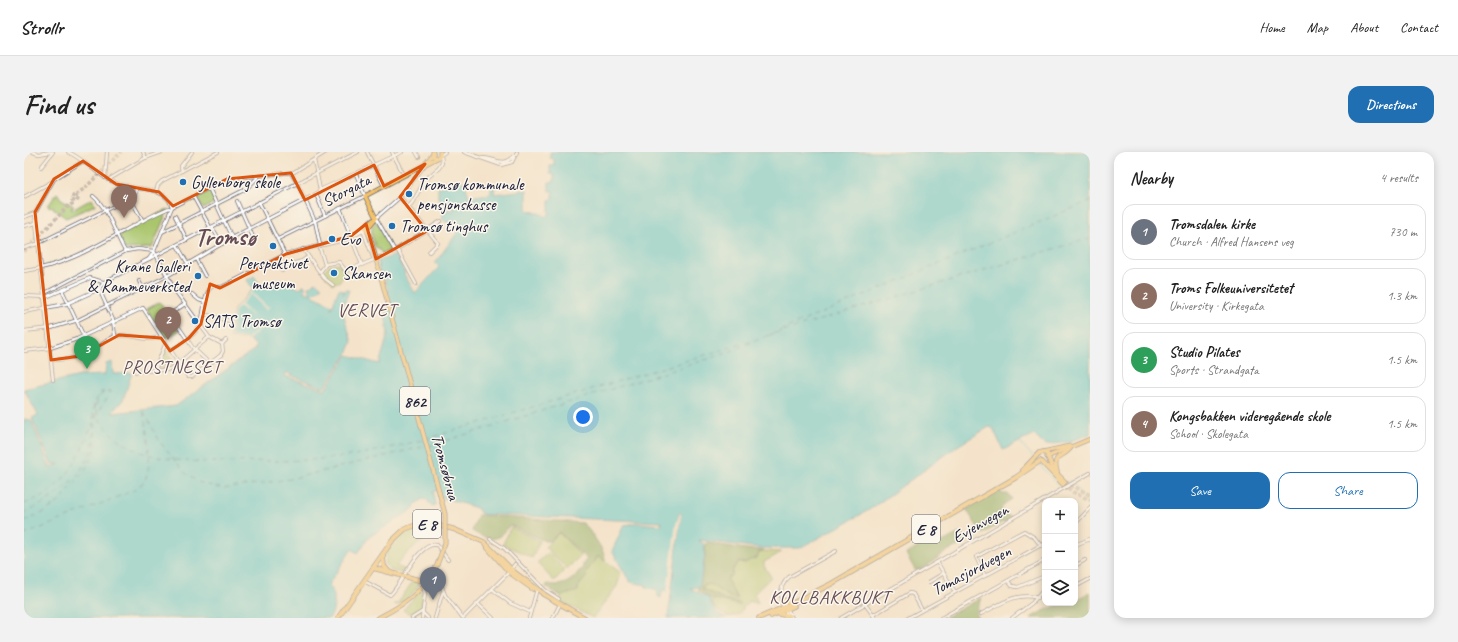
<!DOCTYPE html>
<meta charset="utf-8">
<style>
body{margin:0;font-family:Caveat,sans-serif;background:#f2f2f2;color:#222}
.controls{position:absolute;right:12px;bottom:12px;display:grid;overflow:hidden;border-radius:8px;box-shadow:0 2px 10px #0003}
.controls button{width:36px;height:36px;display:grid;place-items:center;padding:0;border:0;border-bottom:1px solid #e0e0e0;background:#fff;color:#222;font:20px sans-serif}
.you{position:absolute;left:559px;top:265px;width:14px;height:14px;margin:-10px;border:3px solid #fff;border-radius:50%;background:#1a73e8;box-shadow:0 0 0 6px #1a73e833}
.badge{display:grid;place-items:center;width:26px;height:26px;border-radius:50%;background:#1f6fb2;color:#fff;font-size:13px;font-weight:700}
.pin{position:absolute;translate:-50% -33px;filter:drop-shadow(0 1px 2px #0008)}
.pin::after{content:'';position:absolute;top:21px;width:14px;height:12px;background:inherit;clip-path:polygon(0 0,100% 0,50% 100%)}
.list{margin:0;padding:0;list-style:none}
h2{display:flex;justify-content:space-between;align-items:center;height:52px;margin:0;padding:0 16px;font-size:17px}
h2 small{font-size:13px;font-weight:400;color:#767676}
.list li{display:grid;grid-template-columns:26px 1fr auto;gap:12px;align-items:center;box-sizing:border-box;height:56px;margin:0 8px 8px;padding:0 8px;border:1px solid #e0e0e0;border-radius:12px}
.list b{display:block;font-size:15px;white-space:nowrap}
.list p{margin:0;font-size:13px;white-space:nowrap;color:#767676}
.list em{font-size:13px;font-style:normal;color:#767676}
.actions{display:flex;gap:8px;padding:12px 16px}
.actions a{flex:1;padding:9px 0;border:1px solid #1f6fb2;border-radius:12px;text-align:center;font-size:14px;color:#1f6fb2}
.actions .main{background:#1f6fb2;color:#fff}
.icon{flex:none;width:22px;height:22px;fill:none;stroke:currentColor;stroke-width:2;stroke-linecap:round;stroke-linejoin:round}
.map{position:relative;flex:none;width:1066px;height:466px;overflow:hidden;border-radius:12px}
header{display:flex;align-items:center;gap:24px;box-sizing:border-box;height:56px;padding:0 20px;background:#fff;border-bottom:1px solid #e0e0e0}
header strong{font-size:19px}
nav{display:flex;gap:22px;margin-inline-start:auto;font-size:14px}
.intro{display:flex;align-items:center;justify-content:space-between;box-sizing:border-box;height:96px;padding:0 24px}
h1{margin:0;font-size:28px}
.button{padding:10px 18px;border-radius:12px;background:#1f6fb2;color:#fff;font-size:14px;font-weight:700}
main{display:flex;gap:24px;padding:0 24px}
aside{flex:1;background:#fff;border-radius:12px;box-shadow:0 2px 10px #0003}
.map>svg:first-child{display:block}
.green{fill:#aac66d;stroke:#667454}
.forest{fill:#87ab60;stroke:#54664e}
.water{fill:#5ccad0;stroke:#3f7686}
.pier{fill:#f4e3ca}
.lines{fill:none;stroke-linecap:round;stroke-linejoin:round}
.stream{stroke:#5ccad0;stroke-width:1}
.ferry{stroke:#365d6f;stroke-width:1;stroke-dasharray:5 4;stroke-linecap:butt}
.major-tunnel{stroke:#cabcad;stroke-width:3.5;stroke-dasharray:3.5 2;stroke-linecap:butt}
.highway-tunnel{stroke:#cabcad;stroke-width:4;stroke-dasharray:4 2;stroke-linecap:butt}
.minor-casing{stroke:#6c666d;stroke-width:4}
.major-casing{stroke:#6c666d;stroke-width:5}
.highway-casing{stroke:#6c666d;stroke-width:5.5}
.minor{stroke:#fff;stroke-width:2.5}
.major{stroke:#f4c26a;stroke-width:3.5}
.highway{stroke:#f4c26a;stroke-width:4}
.major-bridge-casing{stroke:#6c666d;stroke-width:5;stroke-linecap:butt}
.major-bridge{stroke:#f4c26a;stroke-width:3.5}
.marked{fill:none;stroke:#de560e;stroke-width:3;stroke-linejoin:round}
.poi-dot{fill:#1f6fb2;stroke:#fbf7ec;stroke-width:1.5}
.labels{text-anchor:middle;stroke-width:3;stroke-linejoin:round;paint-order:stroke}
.shield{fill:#fbf7ec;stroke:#636270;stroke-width:1}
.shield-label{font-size:16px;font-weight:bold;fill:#22223b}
.poi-label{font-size:17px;fill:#22223b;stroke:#fbf7ec;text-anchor:start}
.street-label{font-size:17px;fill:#22223b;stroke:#fbf7ec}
.neighbourhood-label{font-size:18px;letter-spacing:1px;fill:#664d55;stroke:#fbf7ec}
.quarter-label{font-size:19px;letter-spacing:1px;fill:#664d55;stroke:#fbf7ec}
.town-label{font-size:25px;font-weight:bold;fill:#664d55;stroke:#fbf7ec}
</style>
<header>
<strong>Strollr</strong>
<nav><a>Home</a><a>Map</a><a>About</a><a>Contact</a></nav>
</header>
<div class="intro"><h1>Find us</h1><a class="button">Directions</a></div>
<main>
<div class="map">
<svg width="1066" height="466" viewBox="0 0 1066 466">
<rect width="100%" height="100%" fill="#fbf7ec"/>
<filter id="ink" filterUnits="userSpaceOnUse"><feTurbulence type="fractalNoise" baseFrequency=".025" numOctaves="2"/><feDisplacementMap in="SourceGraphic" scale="8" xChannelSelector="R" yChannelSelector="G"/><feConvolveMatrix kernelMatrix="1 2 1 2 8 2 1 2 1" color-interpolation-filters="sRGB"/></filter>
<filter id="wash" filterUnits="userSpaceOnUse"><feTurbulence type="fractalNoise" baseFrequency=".012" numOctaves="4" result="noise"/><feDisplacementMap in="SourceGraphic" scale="16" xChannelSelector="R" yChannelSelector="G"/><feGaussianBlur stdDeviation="0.9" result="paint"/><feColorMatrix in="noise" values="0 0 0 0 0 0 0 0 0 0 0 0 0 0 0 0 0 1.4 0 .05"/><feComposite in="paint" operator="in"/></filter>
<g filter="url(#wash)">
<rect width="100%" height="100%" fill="#f4e3ca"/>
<g class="green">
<polygon points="185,37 191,50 179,57 173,44"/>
<polygon points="33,41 37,47 50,54 47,56 48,58 68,47 71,53 42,66 30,57 30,55 24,54"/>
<polygon points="144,57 128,96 100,97 94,83"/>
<path d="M352 70 355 72 367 98 358 102 356 98 352 96C349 88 344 76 352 70Z"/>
<polygon points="314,111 321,119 316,129 309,132 298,121 305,113"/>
<polygon points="136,150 155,179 141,187 123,157"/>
<polygon points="141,197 151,212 136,216 135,213"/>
<path d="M399 374 417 377C396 390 388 394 372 414L382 418 378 421 366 418 362 413C358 392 382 379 399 374Z"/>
<polygon points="487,375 516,389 508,406 479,392"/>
<polygon points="535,381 557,403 543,417 521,395"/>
<path d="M740 399 758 400 740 410V414L747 425 730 442 734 451 733 452 725 449C720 453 717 461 714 462 711 464 707 464 704 465 698 460 691 459 688 451L690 447 715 453 678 437V435L686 432 699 439 705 445 713 446 703 429C707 422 709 416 715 410L721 411 726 408 733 406 735 400Z"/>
<polygon points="524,401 541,418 530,429 513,411"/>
<polygon points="575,404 597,421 593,434 569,466 536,449 537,444 554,439 554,435 563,424 561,422"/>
<path d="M389 429 394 430C396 439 381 448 374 453L370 452H373Z"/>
<polygon points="396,439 399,440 397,458 390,463 379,458"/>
</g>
<g class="forest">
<polygon points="976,337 978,342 984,342 988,347 980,352 977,357 980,362 988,365 958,382 942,357"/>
<path d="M454 363 559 371C566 379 582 399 581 409L574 404 561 422 563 424 554 435V439L537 444 522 435 523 432C537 435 547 431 555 419L559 417V412L563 407 535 380 526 389H521L486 373C474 391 465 389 448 379Z"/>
<path d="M907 377 915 390C923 390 929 382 938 381L943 390 925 398 895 419 891 418 882 402 898 393 894 385Z"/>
<path d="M683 391 721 397 740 398 735 400 733 406 726 408 721 411 715 410 709 416 708 423 703 427 713 447C705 446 694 437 686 432L678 434V437L697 446 713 450 717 452 715 453 691 447 689 448 674 438 681 406V392Z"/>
<path d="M1066 440V466H1007C1018 458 1037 451 1051 451V448Z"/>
<polygon points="957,446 952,462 954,466 920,466"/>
</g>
<path class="water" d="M526 0H1066V282L1044 290 1020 293 1011 284 1009 283 979 298 969 276 965 275 935 293 845 358 776 396H737L674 388 680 392 681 402 676 432 674 435 666 436 685 446 691 459 702 466H644L657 361H655L644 439 638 438 637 446 634 445 633 438 622 435V433L606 430 588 399 600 373 612 371 637 373 638 370 457 362 453 356 417 345 414 338 409 340 411 353 408 354 401 346 390 353 391 356 345 385 334 401 328 397 304 433C313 440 311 457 306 466H0V267L7 268 26 316 35 312H27L8 266 14 263 0 237 56 224 81 223 82 212 88 210 89 222 108 221 99 248 89 259V261L152 254 231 197 232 194 225 187 206 185 210 157 229 137 223 128 230 124 238 135 257 128 276 137 280 133 282 136 279 139 287 142 284 135 292 130 298 135 288 143 308 153 307 157 315 137 320 138 319 143 322 137 325 138 318 158 328 190 323 202 300 236 266 223 263 220 261 224 301 238 324 203 355 212 356 210 364 182 360 154 367 151 359 121H355L354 109 372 103 381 121 380 122 391 141 415 115 411 111 433 81 431 76 418 67 421 56 429 59 430 56 421 52 422 50 414 46V36L430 29 432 33 440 29 445 45 466 42 468 33 471 34 470 42 503 38V58L518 62 522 65 525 62V48L529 47V39H525V30H530V22H526V14H530V7L526 6Z"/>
<g class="pier">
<polygon points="230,137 228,141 243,155 246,154 241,160 242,156 227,142 217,152 232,167 216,154 211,159 207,184 224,186 238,173 239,174 225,187 206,185 210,157"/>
<polygon points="656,360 657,363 646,442 643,440 652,373"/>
</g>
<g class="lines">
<g class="stream">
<polyline points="996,290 1009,305"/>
<polyline points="1015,312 1036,335 1039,333"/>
<path d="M1042 331 1046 329C1055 335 1055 345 1066 353"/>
</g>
<g class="ferry">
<polyline points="743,184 1066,86"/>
<path d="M88 240 78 242C70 249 72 260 77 269 86 284 102 294 117 300 155 313 199 310 238 309 269 309 301 308 331 303 354 299 377 293 399 288"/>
<polyline points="72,266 79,251 85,245"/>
<polyline points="402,287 731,188"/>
<polyline points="405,294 700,202 1066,49"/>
<path d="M0 352C44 335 51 312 69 271"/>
<path d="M0 361C28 349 64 323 69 290 71 275 64 251 77 240L87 239"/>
<polyline points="0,369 19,361 35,350 63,315 71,298 71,251 74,244 80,240"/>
<path d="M0 383 113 337C115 334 119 331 121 328 130 310 122 277 119 258L136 290 160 320 174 330 199 337 266 327 402 294"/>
</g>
</g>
</g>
<g filter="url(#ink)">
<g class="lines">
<g class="major-tunnel">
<polyline points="51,43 55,46 52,50 48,48 49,44 60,37 97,0"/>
<polyline points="0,100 42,56 51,50"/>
</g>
<g class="highway-tunnel">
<polyline points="1041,330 1066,343"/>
<polyline points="1039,332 1049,340 1066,348"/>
</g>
<defs>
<g id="minor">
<polyline points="9,0 15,2 27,0"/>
<path d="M44 0C62 8 75 26 94 32 111 39 142 33 148 55"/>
<polyline points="119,0 122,6"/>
<polyline points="343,0 360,34"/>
<polyline points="368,0 380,23"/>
<polyline points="392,0 395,5"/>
<polyline points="440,0 477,13 488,10 493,0"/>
<path d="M458 6C473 6 479 17 492 2"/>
<polyline points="290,8 296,38"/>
<polyline points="17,15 29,0"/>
<polyline points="158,19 157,14 168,0"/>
<polyline points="267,21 273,31 291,69 296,93"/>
<polyline points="81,26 83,0"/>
<polyline points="84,28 121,6 138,0"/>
<polyline points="185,36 208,86"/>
<polyline points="132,39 134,33 138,29 194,0"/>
<polyline points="292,42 301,64"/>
<path d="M69 44C85 57 91 82 101 99"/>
<polyline points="169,44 186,75"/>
<polyline points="0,45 29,29"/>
<polyline points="376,45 414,91 405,100"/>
<polyline points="106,46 119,69"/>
<polyline points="213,49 229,85"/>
<polyline points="235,50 261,103"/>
<polyline points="148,55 203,27 270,20 302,0"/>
<polyline points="384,55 388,51 402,27 415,16 418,11 417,3 421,0"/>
<polyline points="316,56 338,113"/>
<polyline points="151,64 163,88"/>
<polyline points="0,65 11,61"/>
<polyline points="0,74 12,71"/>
<polyline points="188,75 198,92"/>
<polyline points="339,78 350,108"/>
<polyline points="138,80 222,37 234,25"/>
<polyline points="330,82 341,75"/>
<polyline points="254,87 341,44 332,22"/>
<polyline points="153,93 164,112"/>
<polyline points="0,96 13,92 106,46 111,43 112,36"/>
<polyline points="279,97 300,126 309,133"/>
<polyline points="296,97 301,113"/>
<polyline points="373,97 392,132"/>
<polyline points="130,99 150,137 185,185 198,192"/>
<polyline points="371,99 352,66 376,45 401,13"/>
<polyline points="125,107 130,99 148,55"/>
<polyline points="172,107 181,124"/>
<polyline points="251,108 258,119 265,113 278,109 284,105"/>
<path d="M0 119C54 113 97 76 145 56"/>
<polyline points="296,120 302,112 315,110 322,119 367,101 417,69"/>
<polyline points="115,129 119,137"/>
<polyline points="75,137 80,130 334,0"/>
<polyline points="75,137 89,168 91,184"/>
<polyline points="38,138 67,200"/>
<polyline points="21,141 102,99 114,97 130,99"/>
<polyline points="168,142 175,148 181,150"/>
<polyline points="0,144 22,145 66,126 79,130"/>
<polyline points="161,152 146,162 169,196 186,212"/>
<polyline points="0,160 42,152 75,137"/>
<polyline points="179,162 206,169"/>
<polyline points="0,179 27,176 54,168 143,124 211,84 292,42 296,38 378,0"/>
<polyline points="198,192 202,188"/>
<polyline points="0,199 26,196 53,187 119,156 164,225 168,225 197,203 199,199 198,192"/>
<path d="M146 199C157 192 173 183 177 170 181 158 179 145 187 135H198L262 102 320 88 343 77"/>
<path d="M27 208C41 207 55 207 67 200 76 195 83 186 93 184 108 181 123 191 137 185"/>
<polyline points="131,218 141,193"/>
<polyline points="112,220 112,217 115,219 142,218 149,216 185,185"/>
<polyline points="29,228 11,61 30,27 59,9"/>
<polyline points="1051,372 1066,356"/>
<polyline points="466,387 480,396 521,438 535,447"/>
<polyline points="1051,393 1066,387"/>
<polyline points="913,410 931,440"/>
<polyline points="1051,414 1061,408"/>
<polyline points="411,416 421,443 439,466"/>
<polyline points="961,424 952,405 1000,379 1011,386 1017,394"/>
<path d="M340 429 366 443C378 433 394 389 413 393L424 408"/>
<polyline points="984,429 988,434 994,435 1021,424"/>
<polyline points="905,430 920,421"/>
<polyline points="1051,435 1066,427"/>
<polyline points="468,437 486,451 506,460"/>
<polyline points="759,448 768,466"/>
<polyline points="454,452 469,466"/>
<polyline points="841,452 851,466"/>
<polyline points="399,461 404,466"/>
<path d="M957 462C975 453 993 439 1014 446"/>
<polyline points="849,463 886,441 889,442 898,458"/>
<polyline points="388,466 399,459"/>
<polyline points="398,466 401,442 399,433"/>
<polyline points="411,466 419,439"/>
<polyline points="439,466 485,420 491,412"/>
<polyline points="505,466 513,437"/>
<polyline points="529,466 536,452"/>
<path d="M766 466C756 454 752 436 765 425L812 399"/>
<polyline points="817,466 1066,321"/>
<polyline points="884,466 1021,391"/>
<polyline points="917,466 1021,408"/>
<polyline points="988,466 1008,451 1021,436"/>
</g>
<g id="major">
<polyline points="409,0 409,4 413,6 416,4 416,0"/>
<polyline points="401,12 409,2"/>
<polyline points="343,77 352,66 341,44 413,6"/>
<polyline points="346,85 341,75 349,68"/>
<polyline points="1019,300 1046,294"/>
<polyline points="1023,305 1066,287"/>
<path d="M354 466C380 453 400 439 413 413"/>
</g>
<g id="highway">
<polyline points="1018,310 1039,332"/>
<polyline points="999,318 1015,301 1020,300 1023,302 1029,318 1041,330"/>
<path d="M1033 320C1027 302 1041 305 1047 295"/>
<polyline points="464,396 485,420 509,437"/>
<polyline points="359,404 360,414 365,420"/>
<polyline points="349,416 395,428 403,425"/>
<polyline points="519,442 561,466"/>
<polyline points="759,448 769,451"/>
<polyline points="755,462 765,464"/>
<polyline points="747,464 770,454"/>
<polyline points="314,466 368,389 381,377 395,372 407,372 429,377 460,390 490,420 520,442"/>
<polyline points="735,466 765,453 807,432 991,326 1016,309"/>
</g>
</defs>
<use href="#minor" class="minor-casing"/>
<use href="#major" class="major-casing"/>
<use href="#highway" class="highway-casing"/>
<use href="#minor" class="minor"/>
<use href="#major" class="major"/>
<use href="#highway" class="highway"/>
<defs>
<polyline id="major-bridge" points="346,85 421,362 421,391 413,413"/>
</defs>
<use href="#major-bridge" class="major-bridge-casing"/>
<use href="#major-bridge" class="major-bridge"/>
</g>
</g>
<path d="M0 0H1066V466H0ZM59 9 92 32 135 40 149 54 203 27 267 21 281 48 350 13 360 34 401 12 376 45 403 79 352 107 342 72 327 84 262 102 196 136 186 132 177 172 165 186 146 199 137 186 95 183 57 204 27 208 11 60 30 27Z" fill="#f4e3ca" fill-opacity=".55" fill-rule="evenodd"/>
<path class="marked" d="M59 9 92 32 135 40 149 54 203 27 267 21 281 48 350 13 360 34 401 12 376 45 403 79 352 107 342 72 327 84 262 102 196 136 186 132 177 172 165 186 146 199 137 186 95 183 57 204 27 208 11 60 30 27Z"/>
<g class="poi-dot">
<circle cx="159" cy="30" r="4"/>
<circle cx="385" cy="42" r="4"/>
<circle cx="368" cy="74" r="4"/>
<circle cx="308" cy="87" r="4"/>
<circle cx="249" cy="94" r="4"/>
<circle cx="310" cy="121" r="4"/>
<circle cx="174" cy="124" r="4"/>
<circle cx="171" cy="169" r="4"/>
</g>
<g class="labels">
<g class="shield">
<rect x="376" y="235" width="30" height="28" rx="3"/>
<rect x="389" y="358" width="28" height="28" rx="3"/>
<rect x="888" y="363" width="28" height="28" rx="3"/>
</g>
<g class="shield-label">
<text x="391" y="255">862</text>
<text x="403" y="378">E 8</text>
<text x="902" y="383">E 8</text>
</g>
<g class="poi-label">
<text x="167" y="36">Gyllenborg skole</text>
<text x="393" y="38">Tromsø kommunale<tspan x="393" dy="20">pensjonskasse</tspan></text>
<text x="376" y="80">Tromsø tinghus</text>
<text x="316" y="93">Evo</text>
<text x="249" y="117" text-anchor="middle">Perspektivet<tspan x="249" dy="20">museum</tspan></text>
<text x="166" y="120" text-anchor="end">Krane Galleri<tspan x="166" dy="20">&amp; Rammeverksted</tspan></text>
<text x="318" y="127">Skansen</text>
<text x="179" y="175">SATS Tromsø</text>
</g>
<g class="street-label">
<text transform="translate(322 38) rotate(-27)" y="6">Storgata</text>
<text transform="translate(422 315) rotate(75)" y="6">Tromsøbrua</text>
<text transform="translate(956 371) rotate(-30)" y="6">Evjenvegen</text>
<text transform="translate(947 418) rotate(-28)" y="6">Tomasjordvegen</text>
</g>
<g class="neighbourhood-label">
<text x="343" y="164">VERVET</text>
<text x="148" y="221">PROSTNESET</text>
</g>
<g class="quarter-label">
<text x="806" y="451">KOLLBAKKBUKT</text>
</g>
<g class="town-label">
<text x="201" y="93">Tromsø</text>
</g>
</g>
</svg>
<div class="controls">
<button>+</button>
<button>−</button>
<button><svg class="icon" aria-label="layers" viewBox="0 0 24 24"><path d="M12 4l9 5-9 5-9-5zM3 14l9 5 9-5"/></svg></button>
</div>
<div class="you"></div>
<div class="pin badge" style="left:409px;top:448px;background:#6b7280">1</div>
<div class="pin badge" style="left:144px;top:188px;background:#8d6e63">2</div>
<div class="pin badge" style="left:63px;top:217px;background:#2e9e5b">3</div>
<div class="pin badge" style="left:100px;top:66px;background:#8d6e63">4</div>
</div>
<aside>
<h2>Nearby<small>4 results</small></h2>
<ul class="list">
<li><span class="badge" style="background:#6b7280">1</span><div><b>Tromsdalen kirke</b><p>Church · Alfred Hansens veg</p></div><em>730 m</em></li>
<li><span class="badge" style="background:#8d6e63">2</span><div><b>Troms Folkeuniversitetet</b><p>University · Kirkegata</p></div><em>1.3 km</em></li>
<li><span class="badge" style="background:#2e9e5b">3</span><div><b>Studio Pilates</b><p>Sports · Strandgata</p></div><em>1.5 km</em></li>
<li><span class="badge" style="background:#8d6e63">4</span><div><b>Kongsbakken videregående skole</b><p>School · Skolegata</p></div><em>1.5 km</em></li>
</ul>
<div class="actions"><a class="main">Save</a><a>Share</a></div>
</aside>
</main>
